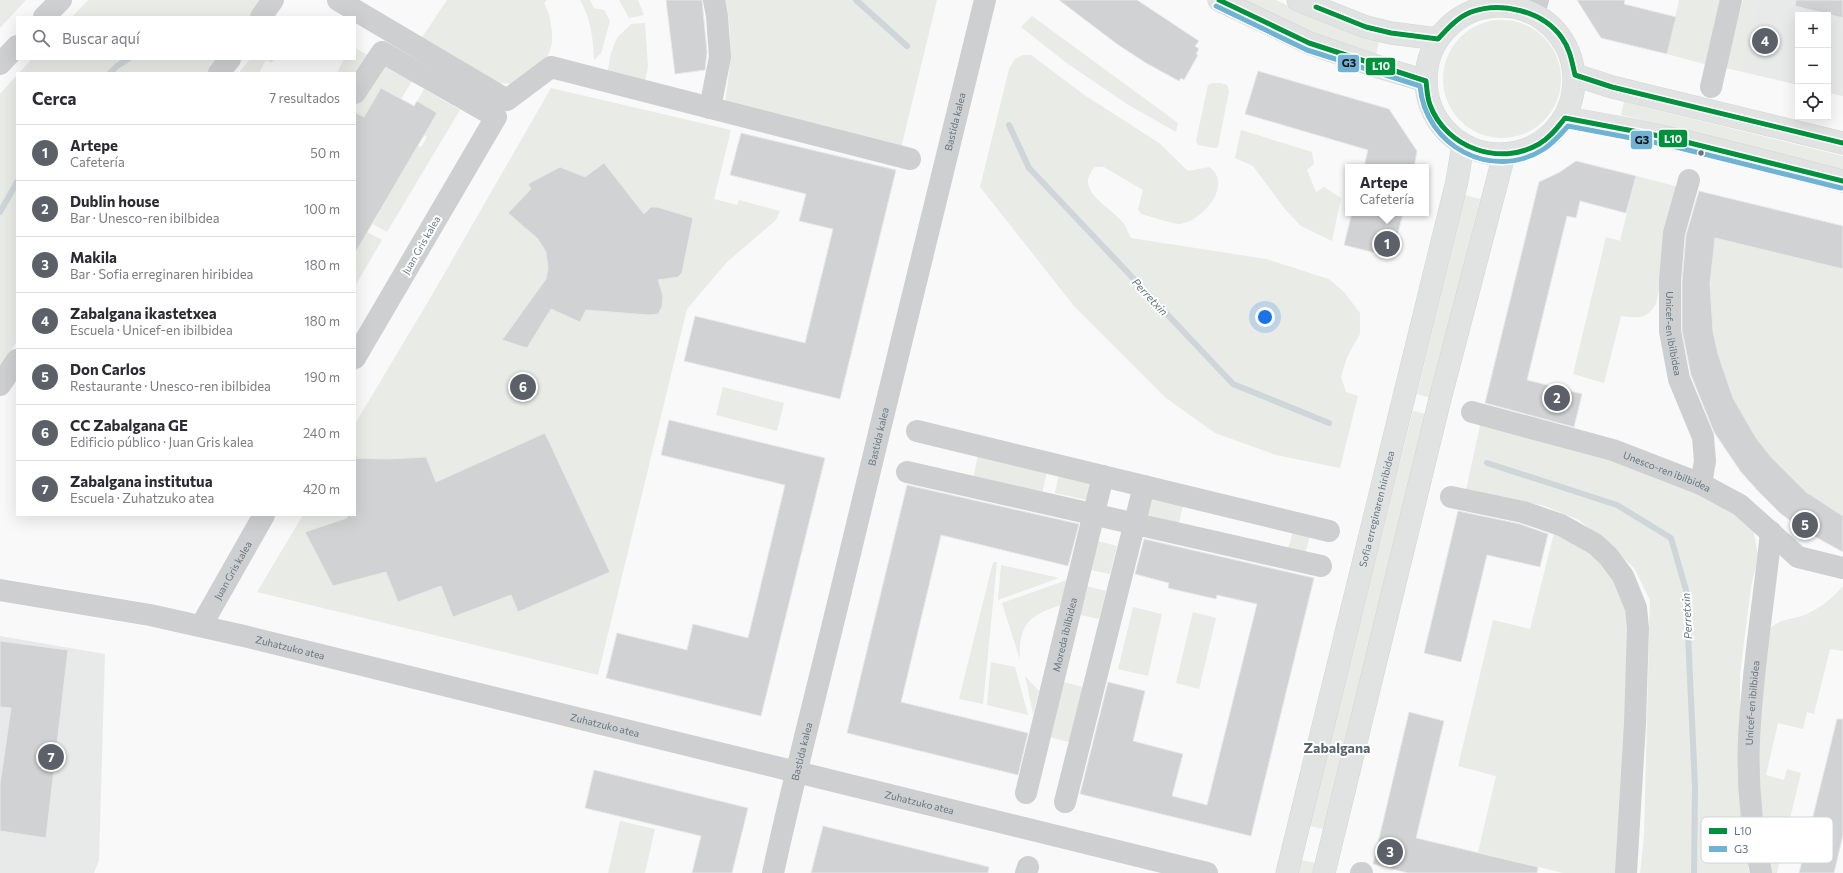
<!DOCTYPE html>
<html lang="es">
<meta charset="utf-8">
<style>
body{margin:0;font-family:Commissioner,sans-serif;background:#f2f2f3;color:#2b2b33}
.controls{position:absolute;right:12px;top:12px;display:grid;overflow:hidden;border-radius:0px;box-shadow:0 4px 16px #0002}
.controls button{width:36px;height:36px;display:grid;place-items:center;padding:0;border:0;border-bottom:1px solid #e1e1e2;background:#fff;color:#2b2b33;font:20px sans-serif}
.you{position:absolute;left:1265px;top:317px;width:14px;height:14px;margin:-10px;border:3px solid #fff;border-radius:50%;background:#1a73e8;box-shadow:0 0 0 6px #1a73e833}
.badge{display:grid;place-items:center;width:26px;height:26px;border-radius:50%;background:#5c6169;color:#fff;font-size:13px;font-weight:700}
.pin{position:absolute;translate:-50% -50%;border:2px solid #fff;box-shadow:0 1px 4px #0006}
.popup{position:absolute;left:1345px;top:164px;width:84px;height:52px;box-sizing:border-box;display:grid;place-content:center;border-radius:0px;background:#fff;filter:drop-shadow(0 1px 3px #0005);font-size:13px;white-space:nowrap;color:#7c7c81}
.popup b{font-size:15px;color:#2b2b33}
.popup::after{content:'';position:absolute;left:50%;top:100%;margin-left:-8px;border:8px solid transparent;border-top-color:#fff}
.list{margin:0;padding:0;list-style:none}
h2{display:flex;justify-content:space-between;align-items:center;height:52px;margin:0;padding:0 16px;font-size:17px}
h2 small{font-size:13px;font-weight:400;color:#7c7c81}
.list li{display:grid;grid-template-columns:26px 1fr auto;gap:12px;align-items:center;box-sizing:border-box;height:56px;padding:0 16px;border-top:1px solid #e1e1e2}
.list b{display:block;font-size:15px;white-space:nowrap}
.list p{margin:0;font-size:13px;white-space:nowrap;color:#7c7c81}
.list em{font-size:13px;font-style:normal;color:#7c7c81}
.icon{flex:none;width:22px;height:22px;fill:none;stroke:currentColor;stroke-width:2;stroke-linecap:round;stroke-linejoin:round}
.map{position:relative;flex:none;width:1843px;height:873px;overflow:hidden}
.search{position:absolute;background:#fff;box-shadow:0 4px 16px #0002;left:16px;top:16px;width:340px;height:44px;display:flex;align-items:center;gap:10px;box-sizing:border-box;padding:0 14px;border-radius:0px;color:#7c7c81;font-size:15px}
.panel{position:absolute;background:#fff;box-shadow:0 4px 16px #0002;left:16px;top:72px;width:340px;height:444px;border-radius:0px}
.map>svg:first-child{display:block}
.built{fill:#e8e9e9}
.green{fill:#e8ebe6}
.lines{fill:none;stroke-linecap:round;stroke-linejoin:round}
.stream{stroke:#ced6d9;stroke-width:6}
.building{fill:#d0d2d3;stroke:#e8e8e8}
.major-casing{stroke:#d5d6d7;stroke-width:23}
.minor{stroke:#cecfd0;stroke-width:22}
.major{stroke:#e1e2e2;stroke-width:22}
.bus-1-casing{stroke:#fff;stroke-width:8}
.bus-2-casing{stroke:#fff;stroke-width:8}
.bus-1{stroke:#00913d;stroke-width:5}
.bus-2{stroke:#6fb2d3;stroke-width:5}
.bus-dot{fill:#657683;stroke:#fff;stroke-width:1.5}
.labels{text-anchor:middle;stroke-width:4;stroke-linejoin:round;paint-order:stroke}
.street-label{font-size:10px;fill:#657683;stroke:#fff}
.water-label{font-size:11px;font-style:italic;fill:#60757c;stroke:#fff}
.district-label{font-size:14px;font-weight:bold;fill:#57646e;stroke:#fff}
.key{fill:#fff;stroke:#d1d6da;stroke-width:1}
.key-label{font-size:11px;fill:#657683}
.line-badge{stroke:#fff;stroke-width:1.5}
.badge-label{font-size:11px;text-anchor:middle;font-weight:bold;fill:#fff}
.pale-badge-label{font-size:11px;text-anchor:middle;font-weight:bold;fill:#111}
</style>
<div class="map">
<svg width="1843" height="873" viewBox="0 0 1843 873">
<rect width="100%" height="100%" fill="#f9f9f9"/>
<g class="built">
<polygon points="1743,0 1843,0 1843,96 1828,93 1828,15 1798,15 1798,85 1726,68"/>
<polygon points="0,636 105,654 99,860 94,873 0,873"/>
</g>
<g class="green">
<polygon points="0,0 26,0 0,28"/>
<polygon points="88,0 263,0 250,17 72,17"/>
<polygon points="447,0 547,0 544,3 549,14 552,32 552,43 549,53 543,63 513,84 498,83 419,42"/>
<path d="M580 0H590L594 8 604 10 610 21 601 53 594 60C593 38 591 19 580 0Z"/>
<polygon points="619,0 638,0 644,15 629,18"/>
<path d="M725 0H937L901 148 725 103C730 70 734 33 725 0Z"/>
<polygon points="1241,0 1276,0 1306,14 1379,41 1376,56 1297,27"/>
<polygon points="1679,0 1724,0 1708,65 1667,54"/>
<polygon points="1743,0 1760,0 1742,71 1726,68"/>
<polygon points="1032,16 1178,123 1176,132 1127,104 1068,64 1021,27"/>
<circle cx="1502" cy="79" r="59"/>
<polygon points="645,23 648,66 645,83 607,75 611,53 617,38 631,24"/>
<polygon points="355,48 371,57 355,73 337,73 344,59 355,59"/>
<path d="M1023 55H1031L1083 94 1159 143 1188 171 1209 167C1234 184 1203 221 1180 224 1173 224 1149 216 1141 214L1138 209 1143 190 1104 167H1095C1072 191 1112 207 1124 224 1127 228 1128 234 1131 238L1266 259 1329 279 1344 292 1360 313V334L1347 357 1341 377 1346 392 1358 396 1340 468 1276 455 1215 433 1166 398 1074 306 980 187 1009 69 1015 59Z"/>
<polygon points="32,59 217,59 207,73 19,73"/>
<polygon points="250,59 274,59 272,63 266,60 259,73 239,73"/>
<polygon points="383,64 412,81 401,99 381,88 364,117 359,114 355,121 355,105"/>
<polygon points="17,75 17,341 0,367 0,94"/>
<polygon points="1212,83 1220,83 1227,85 1229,91 1218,147 1214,148 1198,145 1196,141 1208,85"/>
<polygon points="551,88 731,130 714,199 737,205 739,200 780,211 776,220 727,262 687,309 598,675 257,592 303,515 355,515 355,424 432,295"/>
<polygon points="424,89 460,110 387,232 373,224 388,197 355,177 399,178 418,146 421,147 427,137 424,135 436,113 417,101"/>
<polygon points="1624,102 1843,156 1843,170 1621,115"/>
<polygon points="1241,130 1312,152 1314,164 1307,170 1316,192 1324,187 1341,198 1332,241 1301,226 1284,208 1253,166 1235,158"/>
<path d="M1636 176 1679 187 1656 304C1646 320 1638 318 1621 316L1604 383 1573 374 1606 237 1620 241Z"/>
<polygon points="1465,195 1480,199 1431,398 1417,394"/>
<polygon points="367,232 382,240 355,286 355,253"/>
<path d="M1715 238 1843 269V516C1831 509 1819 502 1808 493 1728 430 1699 335 1715 238Z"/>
<polygon points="723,387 784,403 777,431 716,415"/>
<polygon points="1413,411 1427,414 1324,829 1309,826"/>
<polygon points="1481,421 1641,469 1718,501 1740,515 1754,533 1758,557 1751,587 1740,675 1740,808 1749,873 1640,873 1644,836 1650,600 1634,568 1604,540 1579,520 1545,506 1466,490"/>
<polygon points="979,450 1048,466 1042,494 973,479"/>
<polygon points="1059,474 1091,481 1087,500 1055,493"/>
<polygon points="1151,497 1183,505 1179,523 1147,515"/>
<polygon points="1293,531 1310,536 1305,554 1288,549"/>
<polygon points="1554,533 1583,545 1617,579 1631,632 1620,873 1563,873 1478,852 1496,776 1458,766 1493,620 1530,629"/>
<polygon points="1098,541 1117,546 1110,574 1091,570"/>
<polygon points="993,562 997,562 983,704 959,699"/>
<polygon points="1001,565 1059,578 998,600"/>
<path d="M1067 580 1061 605C1029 615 1018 625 1020 660L1002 603Z"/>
<polygon points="1086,586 1106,591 1099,619 1080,615"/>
<path d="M1843 586V651L1830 649 1814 714 1807 712 1803 729 1778 723 1766 775 1784 780 1787 769 1801 773 1777 873H1770L1760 793 1758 747 1766 633C1779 618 1786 621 1802 616 1818 610 1832 599 1843 586Z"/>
<polygon points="1133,607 1162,614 1148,676 1118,669"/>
<polygon points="1193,612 1216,618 1199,689 1176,683"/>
<polygon points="991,662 1015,667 1028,715 987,705"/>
<polygon points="1025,676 1039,691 1033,714"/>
<polygon points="1063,682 1083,687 1069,742 1049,737"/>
<polygon points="620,821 655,829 645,873 608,873"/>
<polygon points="1301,860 1316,863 1313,873 1297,873"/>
</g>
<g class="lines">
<g class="stream">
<polyline points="856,0 907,46"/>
<polyline points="110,73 117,66 128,59"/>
<polyline points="1009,125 1029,168 1233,384 1329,423"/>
<polyline points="0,212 17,182"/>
<polyline points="1487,463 1617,505 1671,538 1686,590 1695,787 1694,873"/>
</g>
</g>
<g class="building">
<polygon points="666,0 702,0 707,52 705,70 675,74"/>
<polygon points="1059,0 1137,0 1199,41 1195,46 1199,49 1196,54 1198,55 1184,80 1181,78 1179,81 1146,63 1117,44"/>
<polygon points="1577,0 1625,0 1624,4 1676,17 1667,54 1601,38"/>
<polygon points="1796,0 1843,0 1843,18 1795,6"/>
<polygon points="1258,71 1389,109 1417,151 1414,167 1364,167 1368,150 1245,114"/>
<polygon points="381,88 414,106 417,101 437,113 355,253 355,112 364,117"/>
<polygon points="741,133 896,170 840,399 684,361 695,316 805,343 833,229 799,221 806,194 730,175"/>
<polygon points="1576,161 1636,176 1626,213 1580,201 1576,218 1567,216 1527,380 1582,394 1574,427 1485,403 1539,182 1560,172"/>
<polygon points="604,163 644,214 651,207 657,207 693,218 682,273 678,277 658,280 663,296 662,307 658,314 649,315 586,310 580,322 551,309 527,348 502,340 546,279 548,269 546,252 538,239 508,213 531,189 528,184 560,167 585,177"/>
<polygon points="1699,191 1843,226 1843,269 1715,238 1710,284 1713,331 1718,354 1733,398 1756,438 1771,457 1806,492 1843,516 1843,552 1803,530 1780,513 1760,493 1741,472 1714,432 1691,375 1682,330 1682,282 1686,235"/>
<polygon points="1352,213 1403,213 1392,257 1344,245"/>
<polygon points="669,420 825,458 761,716 606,678 617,633 687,650 693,624 748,638 785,485 661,455"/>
<polygon points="545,433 610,572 518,612 511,595 453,617 441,586 398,602 386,572 333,586 305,532 347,518 347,515 355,515 355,458 388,459 426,457 436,482"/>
<polygon points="907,485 1079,524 1068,566 941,535 914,648 901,702 1028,733 1018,775 847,733"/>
<polygon points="1458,511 1520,524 1548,534 1540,567 1487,555 1461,662 1424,653"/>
<polygon points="1144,539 1314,578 1251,836 1080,794 1108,682 1145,691 1133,741 1183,754 1172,796 1207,805 1257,604 1217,595 1216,599 1168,588 1169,583 1135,574"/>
<polygon points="0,641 68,650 46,838 0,831 0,784 11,708 0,707"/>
<polygon points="1409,712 1444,721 1416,838 1538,867 1537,873 1408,873 1373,864"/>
<polygon points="1837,719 1843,719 1843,835 1834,873 1799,873"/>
<polygon points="594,770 748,808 732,873 692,873 701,836 585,808"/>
<polygon points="823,826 989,867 988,873 811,873"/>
</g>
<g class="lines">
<defs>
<g id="major">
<polyline points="1219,0 1309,43 1382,68 1426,81"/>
<polyline points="1298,0 1366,27 1391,33 1438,39"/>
<circle cx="1500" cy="80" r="74"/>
<polyline points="1575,75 1612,87 1843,143"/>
<path d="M1565 118C1659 132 1751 158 1843 181"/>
<path id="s8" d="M1287 873 1457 181 1463 145"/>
<polyline points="1324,873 1439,403 1504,155"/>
</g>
</defs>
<use href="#major" class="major-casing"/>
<g class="minor">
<polyline points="338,0 507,100 551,67 910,159"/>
<polyline points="1534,14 1538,0"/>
<polyline points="44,17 61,0"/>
<polyline points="261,17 273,0"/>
<polyline points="0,64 17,46"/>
<polyline points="219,73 230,59"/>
<polyline points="1711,87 1731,0"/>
<polyline points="355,93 382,52 496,117 355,358"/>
<polyline points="710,108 720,57 717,16 714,0"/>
<path id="s1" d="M1689 180 1674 233 1670 281V331L1679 379 1703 437 1705 461 1701 484"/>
<polyline points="0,385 17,360"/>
<path id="s2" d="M1472 412 1613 450 1701 484 1740 505 1798 557 1843 568"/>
<polyline points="917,431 1329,531"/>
<polyline points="907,472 1321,566"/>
<polyline points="1451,497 1523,512 1561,525 1595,544 1608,556 1623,576 1636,608 1638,628 1635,724 1626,873"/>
<path id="s3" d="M0 590 150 615 244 636 1207 873"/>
<path id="s4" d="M201 626 264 515"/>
<path id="s5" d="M1026 793 1103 476"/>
<polyline points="1065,802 1144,486"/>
<path id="s6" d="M773 873C795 772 822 671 846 570 892 380 937 190 985 0"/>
<polyline points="1026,873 1028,867"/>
<polyline points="1361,873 1362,873"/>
<path id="s7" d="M1761 873C1752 830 1747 784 1749 740 1752 671 1764 601 1771 532"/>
</g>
<use href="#major" class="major"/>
<defs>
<g id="bus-1">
<path d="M1219 0 1309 43 1426 81C1427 89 1427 97 1430 105 1446 148 1500 167 1539 144 1550 138 1558 127 1565 118L1670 138 1843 181"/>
<path d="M1316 7 1366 27 1391 33 1438 39C1447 29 1458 17 1471 12 1501 1 1543 11 1562 38 1570 49 1572 62 1575 75L1612 87 1843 143"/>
</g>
<path id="bus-2" d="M1216 6 1307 50 1420 86C1425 146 1492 182 1544 149 1553 143 1561 134 1568 126L1668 145 1841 188"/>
</defs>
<use href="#bus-1" class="bus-1-casing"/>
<use href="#bus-2" class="bus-2-casing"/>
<use href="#bus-1" class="bus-1"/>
<use href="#bus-2" class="bus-2"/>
</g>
<circle class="bus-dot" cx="1701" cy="153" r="3.5"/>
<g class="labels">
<g class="street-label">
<text dy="4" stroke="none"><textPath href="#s6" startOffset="773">Bastida kalea</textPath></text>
<text transform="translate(421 245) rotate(-60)" y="4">Juan Gris kalea</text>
<text dy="4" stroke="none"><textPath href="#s1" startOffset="156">Unicef-en ibilbidea</textPath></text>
<text dy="4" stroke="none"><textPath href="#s6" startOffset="449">Bastida kalea</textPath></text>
<text dy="4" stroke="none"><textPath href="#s2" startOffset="204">Unesco-ren ibilbidea</textPath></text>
<text dy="4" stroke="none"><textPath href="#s8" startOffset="375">Sofia erreginaren hiribidea</textPath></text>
<text dy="4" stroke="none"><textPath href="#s4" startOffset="64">Juan Gris kalea</textPath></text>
<text dy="4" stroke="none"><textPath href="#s5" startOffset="163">Moreda ibilbidea</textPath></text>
<text dy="4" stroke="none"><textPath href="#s3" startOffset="296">Zuhatzuko atea</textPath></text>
<text dy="4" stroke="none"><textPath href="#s7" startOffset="171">Unicef-en ibilbidea</textPath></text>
<text dy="4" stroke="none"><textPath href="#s3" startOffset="620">Zuhatzuko atea</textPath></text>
<text dy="4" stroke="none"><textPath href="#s6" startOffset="125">Bastida kalea</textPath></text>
<text dy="4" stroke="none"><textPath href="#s3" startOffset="944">Zuhatzuko atea</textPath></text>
</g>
<g class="water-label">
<text transform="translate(1150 297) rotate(47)" y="4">Perretxin</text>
<text transform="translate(1687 616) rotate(-93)" y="4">Perretxin</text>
</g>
<g class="district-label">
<text x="1337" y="753">Zabalgana</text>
</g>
</g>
<rect x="1701" y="817" width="132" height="46" rx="6" class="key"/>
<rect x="1709" y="828" width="18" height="6" fill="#00913d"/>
<rect x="1709" y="846" width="18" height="6" fill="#6fb2d3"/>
<g class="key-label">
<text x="1734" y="835">L10</text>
<text x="1734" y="853">G3</text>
</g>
<g class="line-badge">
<rect x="1337" y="54" width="23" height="19" rx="4" fill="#6fb2d3"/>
<rect x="1365" y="57" width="31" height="19" rx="4" fill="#00913d"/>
<rect x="1658" y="129" width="30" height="19" rx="4" fill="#00913d"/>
<rect x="1630" y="130" width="23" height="20" rx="4" fill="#6fb2d3"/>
</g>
<g class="badge-label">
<text x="1381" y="70">L10</text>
<text x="1673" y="143">L10</text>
</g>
<g class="pale-badge-label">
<text x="1349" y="67">G3</text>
<text x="1642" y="144">G3</text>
</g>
</svg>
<div class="controls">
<button>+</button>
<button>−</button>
<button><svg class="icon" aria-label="locate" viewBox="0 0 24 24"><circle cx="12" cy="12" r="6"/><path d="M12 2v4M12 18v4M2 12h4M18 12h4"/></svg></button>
</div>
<div class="you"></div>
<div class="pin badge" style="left:1387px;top:244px">1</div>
<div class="popup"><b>Artepe</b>Cafetería</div>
<div class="pin badge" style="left:1557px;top:398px">2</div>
<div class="pin badge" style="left:1390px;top:852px">3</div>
<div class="pin badge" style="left:1765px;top:41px">4</div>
<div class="pin badge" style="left:1805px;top:525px">5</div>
<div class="pin badge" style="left:523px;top:387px">6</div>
<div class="pin badge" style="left:51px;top:757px">7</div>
<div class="search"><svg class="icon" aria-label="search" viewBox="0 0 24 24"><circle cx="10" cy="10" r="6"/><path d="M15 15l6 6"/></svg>Buscar aquí</div>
<section class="panel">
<h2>Cerca<small>7 resultados</small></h2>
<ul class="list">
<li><span class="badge">1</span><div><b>Artepe</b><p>Cafetería</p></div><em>50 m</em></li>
<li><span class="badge">2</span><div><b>Dublin house</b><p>Bar · Unesco-ren ibilbidea</p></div><em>100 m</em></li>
<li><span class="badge">3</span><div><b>Makila</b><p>Bar · Sofia erreginaren hiribidea</p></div><em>180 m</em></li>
<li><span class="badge">4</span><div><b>Zabalgana ikastetxea</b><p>Escuela · Unicef-en ibilbidea</p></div><em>180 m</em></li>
<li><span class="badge">5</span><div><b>Don Carlos</b><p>Restaurante · Unesco-ren ibilbidea</p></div><em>190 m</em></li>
<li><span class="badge">6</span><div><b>CC Zabalgana GE</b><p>Edificio público · Juan Gris kalea</p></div><em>240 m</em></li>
<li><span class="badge">7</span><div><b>Zabalgana institutua</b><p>Escuela · Zuhatzuko atea</p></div><em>420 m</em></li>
</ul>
</section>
</div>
